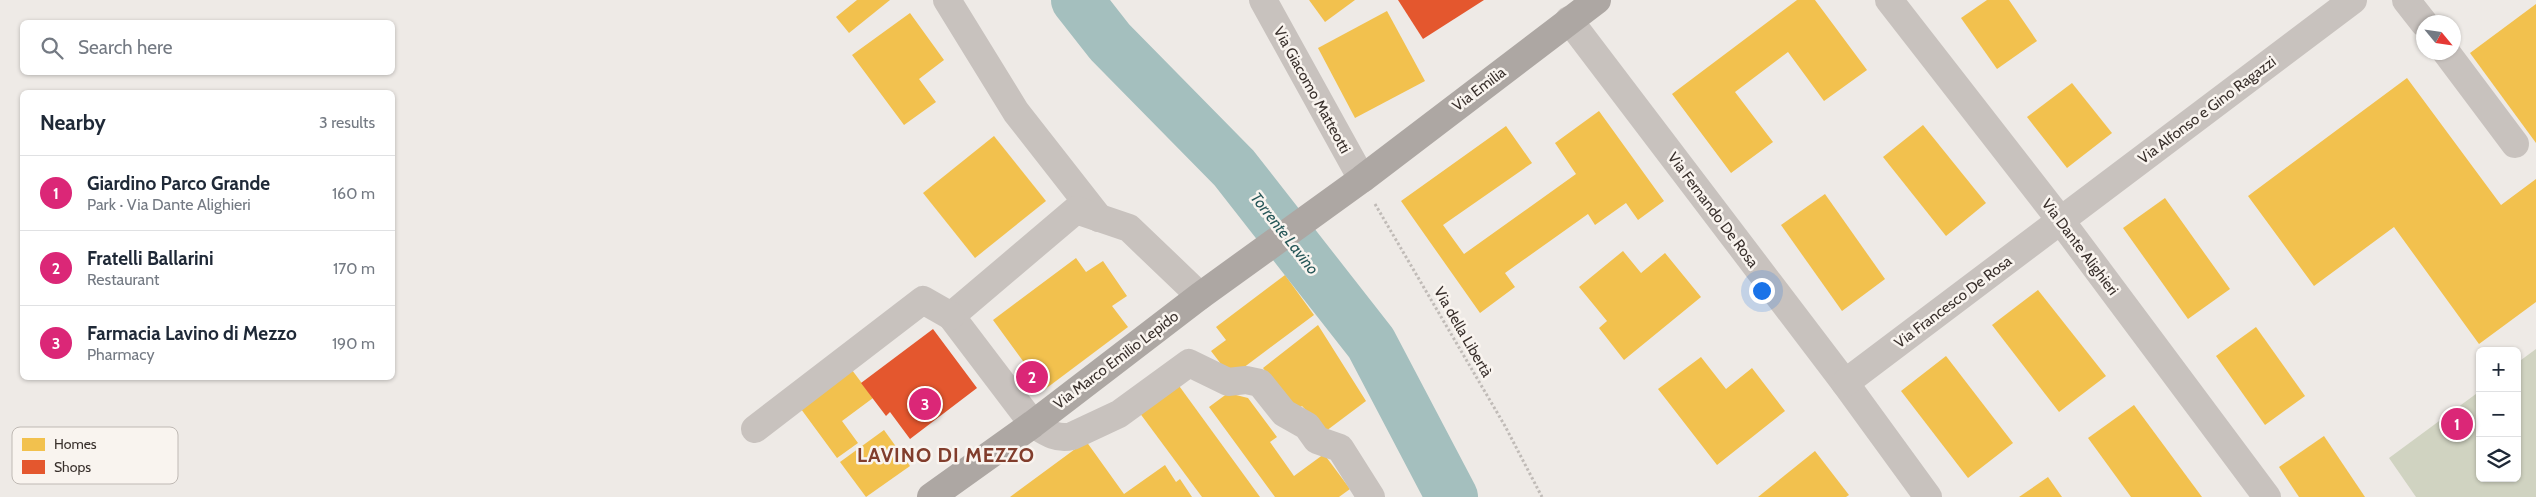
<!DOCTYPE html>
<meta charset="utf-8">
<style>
body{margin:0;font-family:Cabin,sans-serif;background:#f2f2f3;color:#1f2937}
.controls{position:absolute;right:15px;bottom:15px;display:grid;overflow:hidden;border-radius:8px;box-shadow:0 1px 4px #0004}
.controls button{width:45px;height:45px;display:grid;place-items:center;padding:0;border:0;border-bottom:1px solid #e0e1e3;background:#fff;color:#1f2937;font:25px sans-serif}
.compass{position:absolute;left:2416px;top:15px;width:45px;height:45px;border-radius:50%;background:#fff;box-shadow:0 1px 4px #0004;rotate:119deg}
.you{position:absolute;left:1761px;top:290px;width:18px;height:18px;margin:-12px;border:4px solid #fff;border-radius:50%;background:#1a73e8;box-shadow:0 0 0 8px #1a73e833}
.badge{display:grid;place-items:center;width:32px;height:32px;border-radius:50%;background:#db2777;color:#fff;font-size:16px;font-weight:700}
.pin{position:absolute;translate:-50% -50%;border:2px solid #fff;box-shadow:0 1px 5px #0006}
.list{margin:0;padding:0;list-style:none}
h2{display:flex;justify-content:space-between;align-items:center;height:65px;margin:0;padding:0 20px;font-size:21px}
h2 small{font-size:16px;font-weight:400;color:#747a83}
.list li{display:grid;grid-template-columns:32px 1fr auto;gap:15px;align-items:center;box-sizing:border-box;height:75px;padding:0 20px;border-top:1px solid #e0e1e3}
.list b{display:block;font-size:19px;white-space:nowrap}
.list p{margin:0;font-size:16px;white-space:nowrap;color:#747a83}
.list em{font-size:16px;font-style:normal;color:#747a83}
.icon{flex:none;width:28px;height:28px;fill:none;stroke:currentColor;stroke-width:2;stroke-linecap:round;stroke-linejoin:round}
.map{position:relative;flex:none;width:2536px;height:497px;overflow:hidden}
.search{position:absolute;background:#fff;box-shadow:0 1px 4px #0004;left:20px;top:20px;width:375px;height:55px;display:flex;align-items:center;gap:12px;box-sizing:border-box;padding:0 18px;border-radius:8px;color:#747a83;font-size:19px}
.panel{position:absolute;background:#fff;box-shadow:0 1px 4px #0004;left:20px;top:90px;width:375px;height:290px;border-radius:8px}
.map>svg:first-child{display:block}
.green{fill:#d0d3c1}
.homes{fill:#f2c14e}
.shops{fill:#e4572e}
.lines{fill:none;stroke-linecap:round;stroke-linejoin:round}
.river{stroke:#a4bfbe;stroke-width:52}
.path{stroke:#c0bbb7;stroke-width:3;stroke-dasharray:2.5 2.5;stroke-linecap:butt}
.minor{stroke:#c8c2be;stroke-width:28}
.major{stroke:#ada7a3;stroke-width:28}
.labels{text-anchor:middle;stroke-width:5;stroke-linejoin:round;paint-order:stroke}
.street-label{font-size:15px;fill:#39302c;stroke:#f9f4ef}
.water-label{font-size:16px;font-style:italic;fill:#255657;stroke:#f9f4ef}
.district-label{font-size:20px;font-weight:bold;letter-spacing:1px;fill:#813d2c;stroke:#f9f4ef}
.key{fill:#f9f4ef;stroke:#bfb9b4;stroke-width:1}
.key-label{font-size:14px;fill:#39302c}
</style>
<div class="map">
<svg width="2536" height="497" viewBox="0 0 2536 497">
<rect width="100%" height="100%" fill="#eeeae6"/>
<polygon class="green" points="2536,349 2536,497 2416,497 2389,458 2480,391 2480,478 2517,478 2517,363"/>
<g class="homes">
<polygon points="857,0 890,0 849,33 836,17"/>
<polygon points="1309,0 1355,0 1325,22"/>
<polygon points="1797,0 1815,0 1867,70 1824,101 1788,52 1735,92 1773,142 1731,173 1672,94"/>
<polygon points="1987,0 2009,0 2037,41 1997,69 1961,18"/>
<polygon points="2536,4 2536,143 2470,53"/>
<polygon points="1387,11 1425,81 1355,118 1318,48"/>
<polygon points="910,13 944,60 919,79 936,102 904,125 852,55"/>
<polygon points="2407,78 2501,205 2536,179 2536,302 2479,344 2394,227 2314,286 2248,196"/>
<polygon points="2072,83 2112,133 2067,168 2027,117"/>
<polygon points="1599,111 1664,201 1638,220 1626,203 1595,225 1588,214 1505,273 1515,287 1480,313 1401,201 1506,126 1532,163 1443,225 1464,254 1576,174 1555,143"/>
<polygon points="1923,125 1986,203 1946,236 1883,157"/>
<polygon points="994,136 1046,201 975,258 923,193"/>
<polygon points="1825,194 1885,279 1842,311 1781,225"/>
<polygon points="2165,198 2230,289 2188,319 2123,228"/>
<polygon points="1623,251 1641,273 1665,253 1701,297 1624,360 1599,328 1607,321 1579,287"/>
<polygon points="1076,258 1086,272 1103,261 1127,296 1112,306 1128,327 1044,390 993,320"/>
<polygon points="1285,275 1314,315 1231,377 1211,351 1226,340 1216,327"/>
<polygon points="2038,290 2106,376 2059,412 1992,325"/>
<polygon points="1318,325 1366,401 1326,431 1302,406 1296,410 1263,368"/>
<polygon points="2256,327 2305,396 2265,425 2216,356"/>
<polygon points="1946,356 2013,443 1968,478 1901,391"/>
<polygon points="1701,357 1726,389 1752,368 1785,411 1717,465 1658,389"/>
<polygon points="852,370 873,398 842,421 858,443 837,458 801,409"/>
<polygon points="1177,383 1260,497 1202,497 1139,412"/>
<polygon points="1228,393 1248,398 1277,437 1270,442 1294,476 1324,454 1350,489 1339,497 1275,497 1209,407"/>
<polygon points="2134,405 2202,497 2131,497 2088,438"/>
<polygon points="884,430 910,466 866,497 840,462"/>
<polygon points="2324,436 2365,497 2299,497 2279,467"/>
<polygon points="1086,441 1124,494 1165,465 1176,482 1180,479 1192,497 1010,497"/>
<polygon points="1815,451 1849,495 1846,497 1758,497"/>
<polygon points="2048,477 2062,497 2019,497"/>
</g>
<g class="shops">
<polygon points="1398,0 1484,0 1423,39"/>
<polygon points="933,329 977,388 910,439 890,412 886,416 861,383"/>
</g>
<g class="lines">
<polyline class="river" points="1077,0 1110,42 1234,168 1371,343 1452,497"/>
<polyline class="path" points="1375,204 1505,426 1542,497"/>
<g class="minor">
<polyline points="947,0 1016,112 1099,218"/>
<polyline points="1263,0 1362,179"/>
<polyline points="1889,0 2061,221 2267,497"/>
<polyline points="2406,0 2424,23"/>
<polyline points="1569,20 1845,383 1928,497"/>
<polyline points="2446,52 2515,144"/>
<path d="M1200 296 1129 228 1076 210 951 316 1033 424C1046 432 1057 440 1072 436L1119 414 1189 363 1228 382 1246 380 1260 383 1284 413 1307 426 1317 440 1340 448 1371 497"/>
<polyline points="1845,383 2353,0"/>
<polyline points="755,429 923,300 951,316"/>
</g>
<polyline class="major" points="931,497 1033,424 1200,296 1362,179 1597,0"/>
</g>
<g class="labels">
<g class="street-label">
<text transform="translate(1479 89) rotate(-37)" y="5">Via Emilia</text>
<text transform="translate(1312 90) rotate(61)" y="5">Via Giacomo Matteotti</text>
<text transform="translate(2207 110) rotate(-37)" y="5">Via Alfonso e Gino Ragazzi</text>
<text transform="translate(1713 210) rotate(53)" y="5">Via Fernando De Rosa</text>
<text transform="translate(2080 247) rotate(53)" y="5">Via Dante Alighieri</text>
<text transform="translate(1953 302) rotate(-37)" y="5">Via Francesco De Rosa</text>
<text transform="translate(1463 332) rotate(60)" y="5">Via della Libertà</text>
<text transform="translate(1116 360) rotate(-37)" y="5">Via Marco Emilio Lepido</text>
</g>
<g class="water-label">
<text transform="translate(1285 233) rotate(52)" y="6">Torrente Lavino</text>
</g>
<g class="district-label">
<text x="946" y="462">LAVINO DI MEZZO</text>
</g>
</g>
<rect x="12" y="427" width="166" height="57" rx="8" class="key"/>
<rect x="22" y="438" width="23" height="13" fill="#f2c14e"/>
<rect x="22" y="460" width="23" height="14" fill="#e4572e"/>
<g class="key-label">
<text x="54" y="449">Homes</text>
<text x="54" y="472">Shops</text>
</g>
</svg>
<div class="controls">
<button>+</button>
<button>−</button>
<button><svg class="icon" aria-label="layers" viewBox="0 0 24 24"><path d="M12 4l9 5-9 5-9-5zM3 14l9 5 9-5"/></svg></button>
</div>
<svg class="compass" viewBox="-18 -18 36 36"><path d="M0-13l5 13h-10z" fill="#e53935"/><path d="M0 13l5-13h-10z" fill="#747a83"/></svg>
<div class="you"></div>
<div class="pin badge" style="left:2457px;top:424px">1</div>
<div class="pin badge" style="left:1032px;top:377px">2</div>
<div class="pin badge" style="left:925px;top:404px">3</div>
<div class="search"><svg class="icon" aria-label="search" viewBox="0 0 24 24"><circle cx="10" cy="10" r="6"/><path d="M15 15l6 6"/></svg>Search here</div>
<section class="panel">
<h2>Nearby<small>3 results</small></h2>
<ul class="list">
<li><span class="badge">1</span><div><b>Giardino Parco Grande</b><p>Park · Via Dante Alighieri</p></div><em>160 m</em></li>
<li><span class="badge">2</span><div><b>Fratelli Ballarini</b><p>Restaurant</p></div><em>170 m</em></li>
<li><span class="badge">3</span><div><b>Farmacia Lavino di Mezzo</b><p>Pharmacy</p></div><em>190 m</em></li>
</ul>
</section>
</div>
